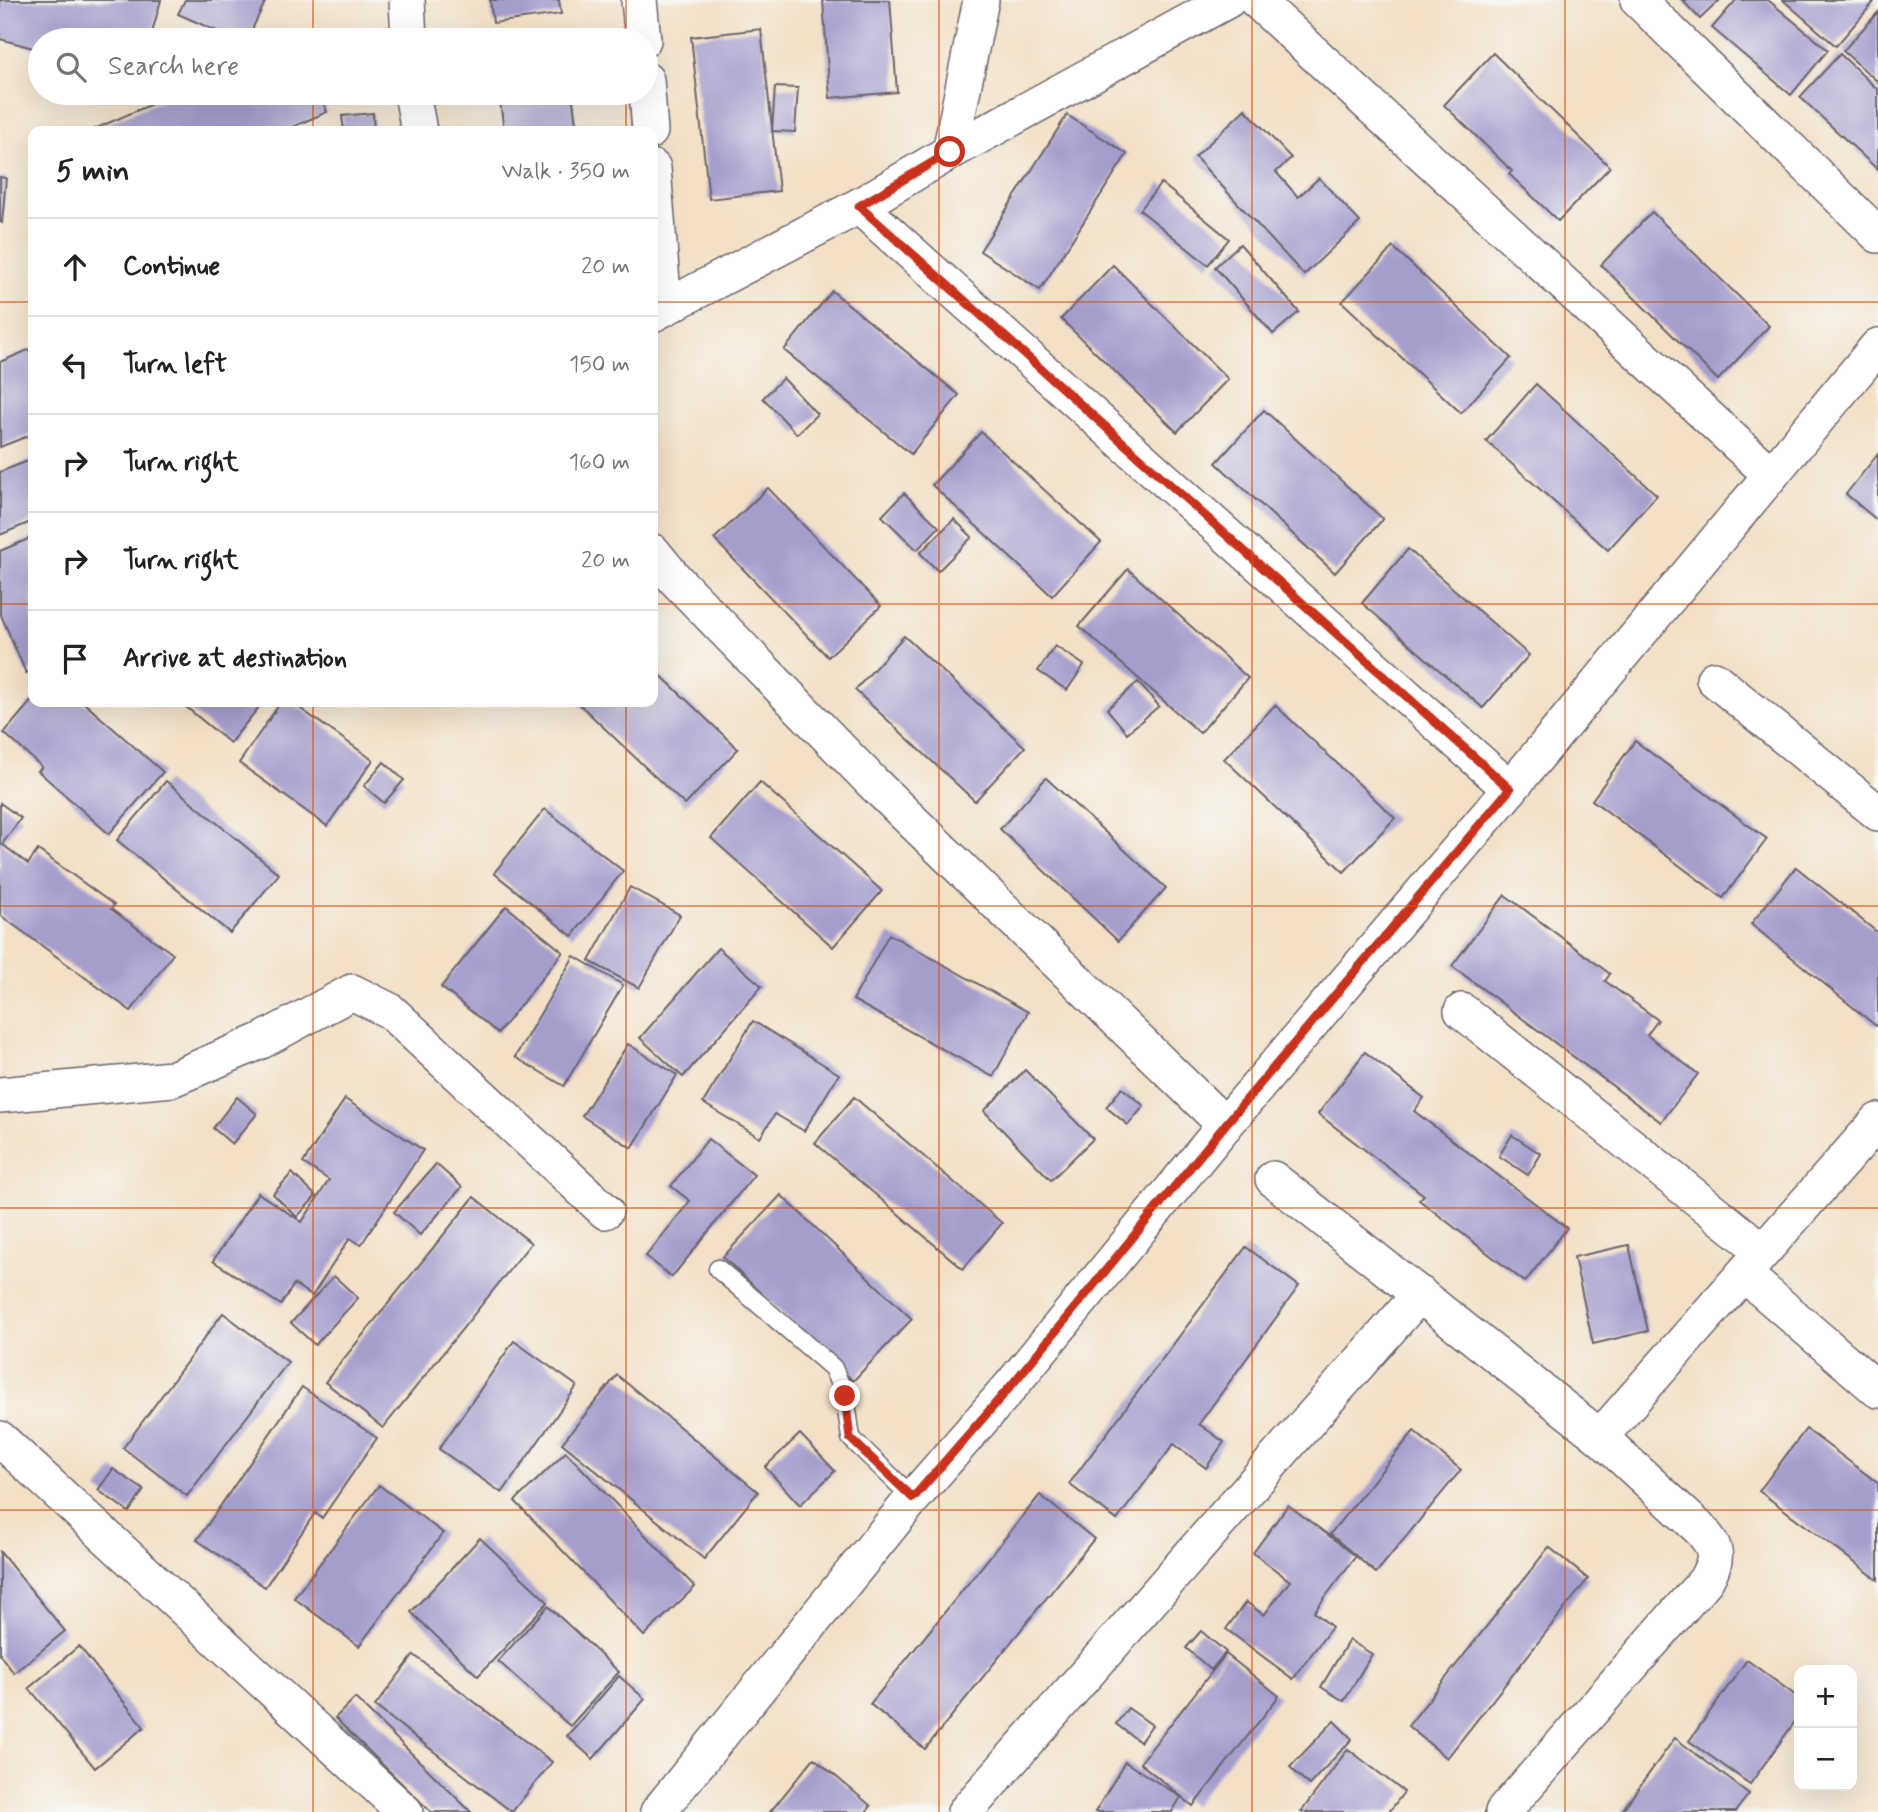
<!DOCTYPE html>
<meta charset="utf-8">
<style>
body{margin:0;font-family:Mynerve,sans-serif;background:#f2f2f2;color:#222}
.controls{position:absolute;right:21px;bottom:21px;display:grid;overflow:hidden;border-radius:14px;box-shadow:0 7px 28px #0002}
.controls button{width:63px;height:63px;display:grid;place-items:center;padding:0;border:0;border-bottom:2px solid #e0e0e0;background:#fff;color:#222;font:35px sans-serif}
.stop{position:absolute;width:21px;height:21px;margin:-16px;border:5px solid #c8321e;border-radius:50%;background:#fff}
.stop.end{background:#c8321e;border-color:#fff;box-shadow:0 2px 7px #0008}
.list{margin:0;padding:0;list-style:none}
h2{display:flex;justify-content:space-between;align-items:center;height:91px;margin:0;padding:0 28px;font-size:30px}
h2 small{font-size:23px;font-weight:400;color:#767676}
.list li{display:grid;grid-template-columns:46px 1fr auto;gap:21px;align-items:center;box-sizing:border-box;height:98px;padding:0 28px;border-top:2px solid #e0e0e0}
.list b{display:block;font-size:26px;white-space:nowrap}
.list em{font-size:23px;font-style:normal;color:#767676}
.icon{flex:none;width:38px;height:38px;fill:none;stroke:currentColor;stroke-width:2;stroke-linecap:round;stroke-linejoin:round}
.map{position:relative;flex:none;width:1878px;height:1812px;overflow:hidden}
.search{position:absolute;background:#fff;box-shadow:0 7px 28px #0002;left:28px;top:28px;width:630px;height:77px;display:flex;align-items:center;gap:18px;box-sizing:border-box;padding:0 24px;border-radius:38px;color:#767676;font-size:26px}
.panel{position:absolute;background:#fff;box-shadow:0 7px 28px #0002;left:28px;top:126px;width:630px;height:581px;border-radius:14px}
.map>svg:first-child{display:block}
.building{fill:#a49ecd}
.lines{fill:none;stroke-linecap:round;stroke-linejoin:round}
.lane-casing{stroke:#6b646c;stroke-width:21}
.street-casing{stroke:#6b646c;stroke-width:38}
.lane{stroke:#fff;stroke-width:18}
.street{stroke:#fff;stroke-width:35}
.route{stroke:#c8321e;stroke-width:9}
.grid{fill:none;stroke:#d45411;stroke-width:2;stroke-opacity:0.55}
</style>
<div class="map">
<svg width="1878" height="1812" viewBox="0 0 1878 1812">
<rect width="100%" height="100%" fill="#f6f6f2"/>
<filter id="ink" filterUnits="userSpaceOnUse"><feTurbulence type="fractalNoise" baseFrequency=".0143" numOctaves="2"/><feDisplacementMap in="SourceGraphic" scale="14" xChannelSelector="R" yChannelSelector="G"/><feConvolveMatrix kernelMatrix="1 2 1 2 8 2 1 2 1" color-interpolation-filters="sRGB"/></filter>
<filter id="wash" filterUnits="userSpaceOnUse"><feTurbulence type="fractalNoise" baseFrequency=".00686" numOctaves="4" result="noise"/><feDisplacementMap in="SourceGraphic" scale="28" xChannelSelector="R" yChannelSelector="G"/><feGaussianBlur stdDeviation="1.57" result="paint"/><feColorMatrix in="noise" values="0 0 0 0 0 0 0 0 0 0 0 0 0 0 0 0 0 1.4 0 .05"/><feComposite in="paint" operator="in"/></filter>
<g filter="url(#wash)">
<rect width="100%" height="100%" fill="#f3e0c6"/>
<g id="blocks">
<g class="building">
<polygon points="0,0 161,0 150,40 40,40 40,50 0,39"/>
<polygon points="185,0 266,0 247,40 237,40 178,14"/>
<polygon points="490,0 559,0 561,14 493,23"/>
<polygon points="823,0 890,0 897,92 830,98"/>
<polygon points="1682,0 1720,0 1700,19"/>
<polygon points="1736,0 1768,0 1828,50 1791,95 1712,28"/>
<polygon points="1783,0 1871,0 1874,2 1836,46"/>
<polygon points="1878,12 1878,82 1843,51"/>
<polygon points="761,29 779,191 709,199 691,37"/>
<polygon points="1493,53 1610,167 1558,221 1509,174 1512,171 1444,105"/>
<polygon points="1840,54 1878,90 1878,170 1800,97"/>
<polygon points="775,87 798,88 795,132 772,131"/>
<polygon points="177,93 319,93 327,112 283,131 90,131"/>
<polygon points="499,93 572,93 577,131 504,131"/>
<polygon points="1245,109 1291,158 1276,172 1298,197 1319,178 1360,222 1304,275 1195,157"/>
<polygon points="373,113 374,131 344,131 342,116"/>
<polygon points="1067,115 1127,154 1040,290 980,251"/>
<polygon points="0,177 6,178 2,223 0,222"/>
<polygon points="1161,183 1229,239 1208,265 1140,210"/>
<polygon points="1652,212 1769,326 1718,380 1601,265"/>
<polygon points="1240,244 1299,312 1273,334 1215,267"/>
<polygon points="1393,247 1511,358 1461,413 1342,302"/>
<polygon points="1113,265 1228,379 1177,432 1061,319"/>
<polygon points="832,291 959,395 911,454 784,350"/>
<polygon points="33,348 33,434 0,447 0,362"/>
<polygon points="783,378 817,414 797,434 763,398"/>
<polygon points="1536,384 1657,495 1608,550 1486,441"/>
<polygon points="1264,410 1383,519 1335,573 1216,463"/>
<polygon points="981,432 1101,542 1052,596 932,485"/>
<polygon points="1878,454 1878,521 1846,494"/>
<polygon points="33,459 33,521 0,535 0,472"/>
<polygon points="768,488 881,606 828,657 714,539"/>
<polygon points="904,493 939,527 917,550 882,516"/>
<polygon points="954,519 972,537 938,571 920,553"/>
<polygon points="33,537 33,670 26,673 0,613 0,551"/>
<polygon points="1408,549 1529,655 1483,708 1362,603"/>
<polygon points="1128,569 1248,678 1200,733 1079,626"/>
<polygon points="904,636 1025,747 975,801 855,690"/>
<polygon points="1055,646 1084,665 1067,690 1038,671"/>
<polygon points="653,668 738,749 685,805 577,702 653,702"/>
<polygon points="1138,682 1159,706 1127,733 1107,709"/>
<polygon points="33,699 33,702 83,702 163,772 109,834 38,771 42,767 4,733"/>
<polygon points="180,702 263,702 230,743"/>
<polygon points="281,702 291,702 373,760 327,826 239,763"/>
<polygon points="1275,705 1395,818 1344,872 1224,759"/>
<polygon points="1635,741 1767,839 1723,898 1592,800"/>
<polygon points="384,762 404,780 384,803 364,786"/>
<polygon points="1046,778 1166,888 1118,941 1000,829"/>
<polygon points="166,781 279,874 230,933 117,840"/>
<polygon points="760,782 882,891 833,947 711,838"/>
<polygon points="0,803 21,818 2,844 28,864 38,850 114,905 111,909 173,954 131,1011 0,915"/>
<polygon points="545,809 623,871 572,936 494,873"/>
<polygon points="1796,867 1878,933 1878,1024 1876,1026 1751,924"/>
<polygon points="630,887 680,915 639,988 589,961"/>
<polygon points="1505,895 1610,974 1605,981 1658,1020 1647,1035 1698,1074 1661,1122 1452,966"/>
<polygon points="506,906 563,952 498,1033 441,987"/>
<polygon points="889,934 1028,1012 993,1077 853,1000"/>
<polygon points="718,948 762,986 683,1077 640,1038"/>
<polygon points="574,956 623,985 564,1086 515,1057"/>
<polygon points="753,1021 839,1074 804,1131 775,1114 760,1138 703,1103"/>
<polygon points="628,1044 677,1075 632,1148 582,1116"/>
<polygon points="1365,1052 1424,1098 1414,1111 1567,1228 1525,1282 1419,1200 1424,1195 1318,1114"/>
<polygon points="1025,1070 1093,1139 1051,1180 984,1111"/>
<polygon points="1122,1088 1144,1106 1128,1125 1106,1107"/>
<polygon points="237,1097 257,1114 232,1144 213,1128"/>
<polygon points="854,1097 1002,1223 963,1269 815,1143"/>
<polygon points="345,1099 423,1150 361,1245 350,1238 312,1296 294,1284 281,1305 213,1261 258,1193 302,1222 329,1180 303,1163"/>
<polygon points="1512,1135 1541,1154 1528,1175 1499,1156"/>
<polygon points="708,1139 754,1175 672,1277 646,1256 690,1201 671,1186"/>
<polygon points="436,1164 462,1187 420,1235 394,1212"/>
<polygon points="292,1173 316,1196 297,1217 273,1194"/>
<polygon points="781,1195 912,1319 853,1381 723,1257"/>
<polygon points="474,1197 531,1243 383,1428 325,1382"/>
<polygon points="1629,1245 1648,1331 1593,1344 1574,1257"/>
<polygon points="1246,1247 1299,1286 1199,1424 1224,1442 1206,1468 1174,1444 1117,1520 1069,1484"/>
<polygon points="334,1276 358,1298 315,1345 291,1323"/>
<polygon points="223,1313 288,1362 187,1496 123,1448"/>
<polygon points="514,1341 577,1386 502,1493 439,1449"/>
<polygon points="617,1375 758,1492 704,1559 562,1443"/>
<polygon points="302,1387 377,1438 322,1518 315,1513 265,1587 197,1540"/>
<polygon points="1806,1429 1878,1483 1878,1580 1759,1491"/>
<polygon points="1414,1431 1461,1470 1376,1573 1330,1534"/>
<polygon points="800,1434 835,1471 800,1505 765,1467"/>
<polygon points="566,1452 695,1587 644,1636 515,1501"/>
<polygon points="113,1469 144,1490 129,1512 98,1490"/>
<polygon points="379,1485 443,1533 359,1646 294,1598"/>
<polygon points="1040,1495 1094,1539 925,1749 870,1704"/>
<polygon points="1288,1505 1356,1556 1314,1612 1332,1627 1293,1679 1226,1629 1246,1602 1264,1615 1290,1581 1253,1553"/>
<polygon points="480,1538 548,1602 478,1676 411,1612"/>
<polygon points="1549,1547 1588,1579 1447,1758 1408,1726"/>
<polygon points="0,1552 65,1631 14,1673 0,1655"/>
<polygon points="548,1606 619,1672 570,1726 498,1661"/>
<polygon points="1201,1631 1226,1652 1211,1670 1186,1648"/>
<polygon points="1349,1640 1372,1654 1344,1701 1321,1687"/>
<polygon points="79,1646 144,1727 95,1768 29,1688"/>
<polygon points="1226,1654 1279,1696 1193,1806 1140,1763"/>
<polygon points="414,1655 552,1762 512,1812 375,1706"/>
<polygon points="1747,1660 1799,1698 1799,1716 1750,1784 1689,1741"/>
<polygon points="619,1676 645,1699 593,1759 567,1736"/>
<polygon points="355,1698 471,1812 431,1812 335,1718"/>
<polygon points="1128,1708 1152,1725 1140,1742 1116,1724"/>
<polygon points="1334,1721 1352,1739 1309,1785 1290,1767"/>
<polygon points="1675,1738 1749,1794 1735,1812 1621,1812"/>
<polygon points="1348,1749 1404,1792 1389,1812 1301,1812"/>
<polygon points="814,1758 871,1806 866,1812 770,1812"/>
<polygon points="1125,1762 1181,1797 1172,1812 1095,1812"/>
</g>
</g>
</g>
<g filter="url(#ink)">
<use href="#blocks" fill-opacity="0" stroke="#6b646c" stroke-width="2"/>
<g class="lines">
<defs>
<polyline id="lane" points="718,1269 833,1368 845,1396 851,1438 913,1498"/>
<g id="street">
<polyline points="407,0 409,40"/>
<polyline points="639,0 643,40"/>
<polyline points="1256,0 1771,475"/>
<polyline points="1638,0 1878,235"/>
<polyline points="646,80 650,131"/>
<polyline points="412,93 419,131"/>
<polyline points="950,152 981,0"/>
<polyline points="653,168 664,308"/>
<polyline points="859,206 1510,789"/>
<polyline points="653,314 859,206 950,152 1228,0"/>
<polyline points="653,552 675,579 872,782 1225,1125"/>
<polyline points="1714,679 1878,813"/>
<polyline points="1462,1011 1763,1251"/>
<polyline points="0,1095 172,1079 261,1041 352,992 390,1011 605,1211"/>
<path d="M1273 1179 1600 1437 1701 1530C1718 1550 1718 1557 1706 1580L1503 1812"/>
<polyline points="1744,1274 1878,1390"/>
<polyline points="1600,1437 1878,1121"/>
<polyline points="0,1439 405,1812"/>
<polyline points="658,1812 913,1498 1010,1387 1225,1125 1510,789 1878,346"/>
<polyline points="965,1812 1420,1294"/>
</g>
</defs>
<use href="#lane" class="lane-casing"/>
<use href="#street" class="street-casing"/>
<use href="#lane" class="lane"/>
<use href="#street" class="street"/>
</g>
</g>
<g class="lines" filter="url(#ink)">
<polyline class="route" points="845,1396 850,1438 913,1498 1010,1387 1225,1125 1510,789 859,206 950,152"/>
</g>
<path class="grid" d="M313 0V40M626 0V40M939 0V1812M1252 0V1812M1565 0V1812M313 93V131M626 93V131M0 302H33M653 302H1878M0 604H33M653 604H1878M313 702V1812M626 702V1812M0 906H1878M0 1208H1878M0 1510H1878"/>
</svg>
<div class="controls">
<button>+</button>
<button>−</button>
</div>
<div class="stop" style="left:950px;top:152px"></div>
<div class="stop end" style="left:845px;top:1396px"></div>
<div class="search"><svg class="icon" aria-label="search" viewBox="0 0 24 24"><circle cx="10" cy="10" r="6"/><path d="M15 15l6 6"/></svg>Search here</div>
<section class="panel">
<h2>5 min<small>Walk · 350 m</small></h2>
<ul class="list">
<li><svg class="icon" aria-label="ahead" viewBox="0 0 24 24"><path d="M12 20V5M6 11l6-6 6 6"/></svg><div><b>Continue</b></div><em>20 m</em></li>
<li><svg class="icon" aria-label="left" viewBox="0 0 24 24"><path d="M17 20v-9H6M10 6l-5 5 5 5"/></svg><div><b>Turn left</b></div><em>150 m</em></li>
<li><svg class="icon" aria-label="right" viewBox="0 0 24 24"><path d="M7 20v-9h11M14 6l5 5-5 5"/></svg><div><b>Turn right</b></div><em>160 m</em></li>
<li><svg class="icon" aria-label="right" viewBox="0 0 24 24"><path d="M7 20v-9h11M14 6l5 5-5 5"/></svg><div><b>Turn right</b></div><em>20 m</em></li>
<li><svg class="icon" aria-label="arrive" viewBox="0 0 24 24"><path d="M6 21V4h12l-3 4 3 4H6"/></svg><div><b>Arrive at destination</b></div></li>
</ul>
</section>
</div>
